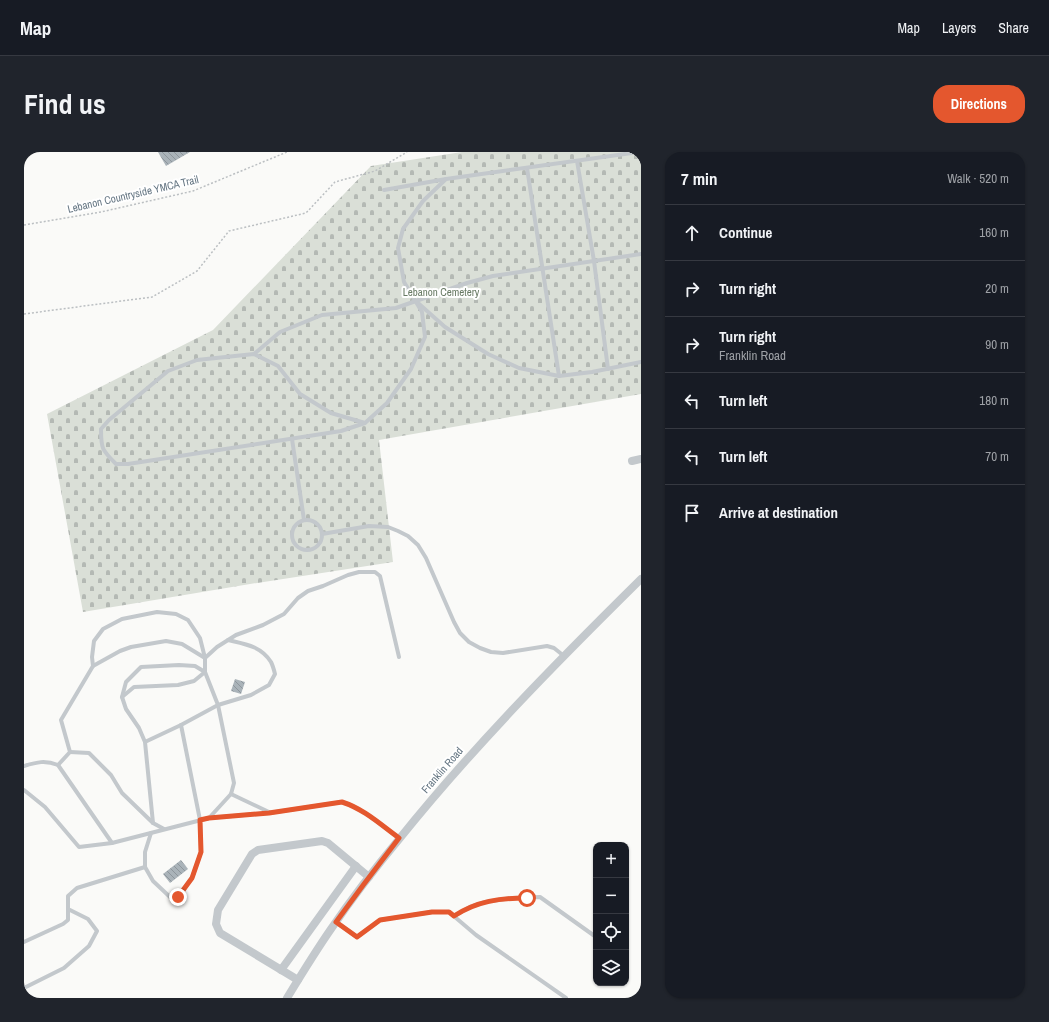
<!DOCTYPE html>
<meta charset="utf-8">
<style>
body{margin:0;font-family:"Archivo Narrow",sans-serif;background:#20242c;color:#f1f3f6}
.controls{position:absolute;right:12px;bottom:12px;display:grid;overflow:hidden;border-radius:8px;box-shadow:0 1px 3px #0004}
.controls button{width:36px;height:36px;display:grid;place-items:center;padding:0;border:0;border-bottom:1px solid #363941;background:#171b24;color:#f1f3f6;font:20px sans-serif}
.stop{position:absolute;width:12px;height:12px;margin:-9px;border:3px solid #e4572e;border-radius:50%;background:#fff}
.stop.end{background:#e4572e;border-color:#fff;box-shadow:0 1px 4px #0008}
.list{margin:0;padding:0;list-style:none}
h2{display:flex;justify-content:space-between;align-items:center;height:52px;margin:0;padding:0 16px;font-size:17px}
h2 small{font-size:13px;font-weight:400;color:#9ea1a6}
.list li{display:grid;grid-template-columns:26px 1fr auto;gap:12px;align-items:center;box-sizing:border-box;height:56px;padding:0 16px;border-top:1px solid #363941}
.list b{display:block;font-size:15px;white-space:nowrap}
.list p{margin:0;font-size:13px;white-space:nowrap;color:#9ea1a6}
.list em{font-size:13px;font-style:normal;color:#9ea1a6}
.icon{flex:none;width:22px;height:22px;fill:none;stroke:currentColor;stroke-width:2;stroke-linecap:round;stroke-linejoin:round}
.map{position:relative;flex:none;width:617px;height:846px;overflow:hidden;border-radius:16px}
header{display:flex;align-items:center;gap:24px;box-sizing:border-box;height:56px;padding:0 20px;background:#171b24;border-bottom:1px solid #363941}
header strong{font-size:19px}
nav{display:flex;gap:22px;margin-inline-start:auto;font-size:14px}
.intro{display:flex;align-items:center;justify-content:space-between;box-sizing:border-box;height:96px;padding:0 24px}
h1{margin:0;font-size:28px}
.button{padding:10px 18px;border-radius:16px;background:#e4572e;color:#fff;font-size:14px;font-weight:700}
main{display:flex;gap:24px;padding:0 24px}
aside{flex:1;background:#171b24;border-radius:16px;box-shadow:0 1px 3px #0004}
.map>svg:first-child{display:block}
.cemetery{fill:url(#cemetery-stones)}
.building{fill:url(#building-back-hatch)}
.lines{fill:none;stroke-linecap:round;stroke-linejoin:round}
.path{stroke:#bbbfc2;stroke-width:1.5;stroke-dasharray:2 2;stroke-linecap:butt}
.service{stroke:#c3c8cc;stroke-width:4}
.minor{stroke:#c3c8cc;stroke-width:8}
.route{stroke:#e4572e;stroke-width:5}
.labels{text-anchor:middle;stroke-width:4;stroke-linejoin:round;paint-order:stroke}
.street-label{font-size:11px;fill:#657683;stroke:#fff}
.park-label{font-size:11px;fill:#687a64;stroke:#fff}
</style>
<header>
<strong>Map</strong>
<nav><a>Map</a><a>Layers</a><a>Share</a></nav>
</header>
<div class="intro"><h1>Find us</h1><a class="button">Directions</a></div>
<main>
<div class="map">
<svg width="617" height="846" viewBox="0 0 617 846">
<defs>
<pattern id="cemetery-stones" width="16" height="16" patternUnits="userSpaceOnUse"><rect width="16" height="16" fill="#dadfd7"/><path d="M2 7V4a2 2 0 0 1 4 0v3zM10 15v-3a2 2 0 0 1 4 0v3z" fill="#b4b9b4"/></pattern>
<pattern id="building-back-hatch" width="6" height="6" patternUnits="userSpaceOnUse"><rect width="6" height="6" fill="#aab3b9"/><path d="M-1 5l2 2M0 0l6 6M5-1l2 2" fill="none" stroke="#8e969c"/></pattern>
</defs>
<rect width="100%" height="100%" fill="#fafaf8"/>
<polygon class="cemetery" points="438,0 617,0 617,242 355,288 369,410 226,432 59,460 23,262 189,178 347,14"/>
<g class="building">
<polygon points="134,0 166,0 142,14"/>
<polygon points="211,527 221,530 217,542 207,539"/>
<polygon points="157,708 164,717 146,731 139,722"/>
</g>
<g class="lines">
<g class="path">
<polyline points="0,73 77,60 169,39 263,0"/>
<polyline points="0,162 128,145 173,119 205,79 282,61 311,30 351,19 383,0"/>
</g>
<g class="service">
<polyline points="553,9 570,109 584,217"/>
<polyline points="503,16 535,224"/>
<polyline points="360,38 422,27 615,0"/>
<polyline points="394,151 421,175 464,202 495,216 535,224 568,220 617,210"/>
<polyline points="230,202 256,180 298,163 372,156 443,131 469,124 617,102"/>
<path d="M341 271 317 279 104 312H92C78 298 77 297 77 277L85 268 144 219 173 208 230 202 254 214 276 242 307 261 341 271 363 251 387 217 401 185 398 160 380 130 374 96 379 77 399 49 422 27"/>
<polyline points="268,287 280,368"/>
<circle cx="283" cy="383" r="15"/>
<polyline points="298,382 345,374 364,375 374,379 384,384 394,393 402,406 430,470 436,481 445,490 456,496 467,500 479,501 523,494 530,496 540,504"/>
<polyline points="69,514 96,499 107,495 142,489 158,492 181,506"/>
<polyline points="98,545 110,535 154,533 170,529 181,520 181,506 193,495 212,483 239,473 260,462 274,446 284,439 299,434 324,423 335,420 351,420 356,424 375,505"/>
<path d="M123 589 157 573 194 553 227 543 245 533 251 522C250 518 249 514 247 510 237 494 221 492 204 488"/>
<polyline points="46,600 65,601 87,623 98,641 129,671 140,677"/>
<polyline points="34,613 46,600 37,568 69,514 68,505 70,489 79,477 98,467 133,460 152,462 164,468 176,486 181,506"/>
<path d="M0 614C13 610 21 608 34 613L88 691"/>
<path d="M0 638 21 655 55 695 88 691 185 666 245 661 318 650C340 657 357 673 375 686"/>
<polyline points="207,642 245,660"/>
<polyline points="129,671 121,590 115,576 102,557 98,545 102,530 117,515 155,513 171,514 181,520 194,553 210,631 207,642 185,666"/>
<polyline points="127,681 121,700 121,715 129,729 146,745 154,745 168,726 177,700 176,668 157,573"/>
<polyline points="430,764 446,755 461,750 488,746 516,745 572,785"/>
<polyline points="312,770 333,785 356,768 408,760 425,760 452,783 542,846"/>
<polyline points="0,790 39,772 44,768 44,757"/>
<polyline points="0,836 40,816 65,794 73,779 64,767 44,757 44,744 53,736 121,715"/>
</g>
<g class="minor">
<polyline points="608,309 617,307"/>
<polyline points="257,818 332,714"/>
<polyline points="274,828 196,781 192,772 194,758 228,702 234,698 298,689 304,691 345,725"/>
<path d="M263 846C277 823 291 800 307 777 328 746 352 715 376 686 450 594 533 510 617 427"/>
</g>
</g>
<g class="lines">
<path class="route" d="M154 745 168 726 177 700 176 668 185 666 245 661 318 650C340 657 357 673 375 686L340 732 312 770 333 785 356 768 408 760H425L430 764C453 749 476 746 503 746"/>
</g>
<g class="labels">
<g class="street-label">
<text transform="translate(109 42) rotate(-13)" y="4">Lebanon Countryside YMCA Trail</text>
<text transform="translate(418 618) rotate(-49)" y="4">Franklin Road</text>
</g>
<g class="park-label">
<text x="417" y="144">Lebanon Cemetery</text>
</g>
</g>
</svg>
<div class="controls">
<button>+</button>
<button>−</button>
<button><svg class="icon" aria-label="locate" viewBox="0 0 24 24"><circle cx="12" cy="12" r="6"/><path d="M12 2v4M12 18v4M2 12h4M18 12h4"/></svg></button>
<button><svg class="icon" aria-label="layers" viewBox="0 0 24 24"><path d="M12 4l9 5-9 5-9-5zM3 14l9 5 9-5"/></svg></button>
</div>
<div class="stop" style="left:503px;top:746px"></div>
<div class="stop end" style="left:154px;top:745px"></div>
</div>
<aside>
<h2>7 min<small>Walk · 520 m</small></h2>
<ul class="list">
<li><svg class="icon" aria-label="ahead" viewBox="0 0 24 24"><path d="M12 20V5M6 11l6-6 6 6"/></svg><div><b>Continue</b></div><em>160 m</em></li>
<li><svg class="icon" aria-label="right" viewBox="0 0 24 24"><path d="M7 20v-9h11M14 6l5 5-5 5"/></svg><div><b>Turn right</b></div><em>20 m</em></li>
<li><svg class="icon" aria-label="right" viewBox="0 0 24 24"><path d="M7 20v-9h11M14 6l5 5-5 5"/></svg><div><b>Turn right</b><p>Franklin Road</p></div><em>90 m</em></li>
<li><svg class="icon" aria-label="left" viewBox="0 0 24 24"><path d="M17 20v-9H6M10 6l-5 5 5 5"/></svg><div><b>Turn left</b></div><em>180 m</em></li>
<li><svg class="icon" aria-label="left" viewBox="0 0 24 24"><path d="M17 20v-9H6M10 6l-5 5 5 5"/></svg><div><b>Turn left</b></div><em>70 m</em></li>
<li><svg class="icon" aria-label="arrive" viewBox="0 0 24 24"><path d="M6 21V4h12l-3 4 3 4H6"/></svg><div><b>Arrive at destination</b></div></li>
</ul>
</aside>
</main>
